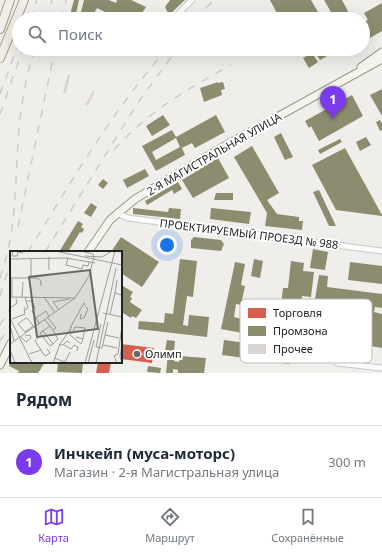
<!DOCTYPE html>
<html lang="ru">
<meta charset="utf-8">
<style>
body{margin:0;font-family:"Noto Sans",sans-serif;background:#f2f2f3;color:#1f2937}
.you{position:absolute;left:167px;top:245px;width:14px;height:14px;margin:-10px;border:3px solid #fff;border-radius:50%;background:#1a73e8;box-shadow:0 0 0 6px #1a73e833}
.badge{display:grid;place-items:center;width:26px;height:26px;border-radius:50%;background:#7c3aed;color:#fff;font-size:13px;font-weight:700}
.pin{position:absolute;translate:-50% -33px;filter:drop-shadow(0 1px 2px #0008)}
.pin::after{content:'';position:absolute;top:21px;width:14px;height:12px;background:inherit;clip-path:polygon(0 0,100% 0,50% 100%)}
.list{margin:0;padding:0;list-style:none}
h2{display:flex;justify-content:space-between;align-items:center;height:52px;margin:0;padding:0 16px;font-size:17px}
h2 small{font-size:13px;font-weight:400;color:#747a83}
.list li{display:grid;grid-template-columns:26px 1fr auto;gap:12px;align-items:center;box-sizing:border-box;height:72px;padding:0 16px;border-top:1px solid #e0e1e3}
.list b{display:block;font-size:15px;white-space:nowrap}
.list p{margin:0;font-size:13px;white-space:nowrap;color:#747a83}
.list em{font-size:13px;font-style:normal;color:#747a83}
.icon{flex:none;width:22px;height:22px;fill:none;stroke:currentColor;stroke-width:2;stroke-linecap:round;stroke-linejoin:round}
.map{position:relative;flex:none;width:382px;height:373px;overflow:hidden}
.search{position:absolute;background:#fff;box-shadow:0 4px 16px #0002;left:12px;right:12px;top:12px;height:44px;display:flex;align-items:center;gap:10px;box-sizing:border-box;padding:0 14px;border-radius:22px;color:#747a83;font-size:15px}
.sheet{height:124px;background:#fff}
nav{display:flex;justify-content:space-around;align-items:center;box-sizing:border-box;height:56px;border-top:1px solid #e0e1e3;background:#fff;font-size:11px;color:#747a83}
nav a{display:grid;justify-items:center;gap:2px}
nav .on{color:#7c3aed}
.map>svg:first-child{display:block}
.forest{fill:#cbdec1}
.shops{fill:#d6604d}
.industry{fill:#8c8c6e;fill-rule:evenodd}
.building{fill:#d7d4d2}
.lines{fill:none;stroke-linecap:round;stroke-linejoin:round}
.street-casing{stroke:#c9c8c7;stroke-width:7}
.secondary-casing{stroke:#999a82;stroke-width:9}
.primary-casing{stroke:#a79c86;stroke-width:10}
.street{stroke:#fdfcfc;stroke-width:5}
.secondary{stroke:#f4f4ed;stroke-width:7}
.primary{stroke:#f3ede7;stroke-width:8}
.rail{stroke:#ccc;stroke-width:1.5;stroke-dasharray:8 8;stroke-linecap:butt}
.poi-dot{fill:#6a6968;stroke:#fff;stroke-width:1.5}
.labels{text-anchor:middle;stroke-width:4;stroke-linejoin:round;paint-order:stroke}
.street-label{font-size:11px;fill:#222;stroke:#fff}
.poi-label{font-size:11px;fill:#222;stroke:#fff;text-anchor:start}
.inset-road{fill:none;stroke:#9e9c9b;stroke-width:1}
.view{fill:#6a6968;fill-opacity:0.15;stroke:#6a6968;stroke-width:2}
.inset-edge{fill:none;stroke:#222;stroke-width:2}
.key{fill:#fff;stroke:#bdbdbd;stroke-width:1}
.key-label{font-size:11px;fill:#222}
</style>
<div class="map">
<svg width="382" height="373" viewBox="0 0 382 373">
<rect width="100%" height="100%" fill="#f0eeeb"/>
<path class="forest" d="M192 49H230C220 61 207 55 194 53Z"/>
<g class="shops">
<polygon points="121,344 154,348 152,363 121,359"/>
<polygon points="98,362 111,362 109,373 96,373"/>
</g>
<g class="industry">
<polygon points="74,0 79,0 75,19 69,19"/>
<polygon points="84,0 109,0 116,3 117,0 131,0 146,7 138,19 107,19 109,14 97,8 91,19 85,19 80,16"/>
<polygon points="170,0 185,0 169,15 165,7"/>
<polygon points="270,0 311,0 322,19 280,19"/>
<polygon points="324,0 342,0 352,19 335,19"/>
<polygon points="382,3 382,31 363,42 363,22 368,20 364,13"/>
<polygon points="325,49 335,49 336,51 320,60 316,54"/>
<polygon points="312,53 318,62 309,68 303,58"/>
<polygon points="218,82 218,83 223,82 225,89 221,90 222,95 204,102 200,88"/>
<polygon points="382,89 382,116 370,95"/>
<polygon points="352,95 363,116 319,141 311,126 309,128 305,121"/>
<polygon points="163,115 170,125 152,136 146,126"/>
<path d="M216 115 225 132 195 148 192 143 182 148 185 155 156 171 142 146 172 130 176 137ZM176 138 180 147 156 160 152 152Z"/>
<polygon points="380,120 382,124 382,130 380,131 376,122"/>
<polygon points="281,133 293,157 285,160 274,137"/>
<polygon points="366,137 371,145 360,151 356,142"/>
<polygon points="340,139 342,142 320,154 318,150"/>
<polygon points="252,146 279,193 267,200 277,214 299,217 299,221 303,221 302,230 265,226 267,213 234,157"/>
<polygon points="345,148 382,215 382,216 336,210 312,165"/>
<polygon points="218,158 229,178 193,198 182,180"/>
<polygon points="145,169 149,176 127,188 123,180"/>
<polygon points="103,179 108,183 103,189 98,185"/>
<polygon points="178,182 182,189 174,194 172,190 147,205 145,201"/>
<polygon points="319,190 336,226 329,226 313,192"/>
<polygon points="216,193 233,193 233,200 214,200"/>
<polygon points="91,203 97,207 91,217 84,213"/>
<polygon points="133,208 168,212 169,208 181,209 180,219 133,214"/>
<polygon points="211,208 251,212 249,224 210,219"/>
<polygon points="78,221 83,224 81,227 84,229 82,233 80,232 68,252 59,252"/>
<polygon points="121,237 159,262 142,287 121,273 121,252 111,252"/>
<polygon points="194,237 221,240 224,244 221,251 191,248 191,240"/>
<polygon points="313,249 328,252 325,270 310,268"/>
<polygon points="180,259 197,261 193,297 187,296 183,325 188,326 189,315 209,317 207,337 138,329 139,321 164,323 165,313 173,314"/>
<polygon points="254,259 263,261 260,278 251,276"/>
<polygon points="291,261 304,263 303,271 314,272 311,297 302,296 297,346 317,348 320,354 293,351 293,348 291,348 289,364 222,355 224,340 262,345 263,339 277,341 277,345 281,346 285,314 280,314 283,288 288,288"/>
<polygon points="235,262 245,264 241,285 245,286 241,305 236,304 234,317 242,319 241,324 251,326 254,311 263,313 258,336 221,329"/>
<polygon points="350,262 382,266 382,284 348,280"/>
<polygon points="319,275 328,276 327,287 382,294 382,308 375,307 374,312 382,314 382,348 370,346 371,336 362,335 365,306 315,299"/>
<polygon points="121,285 133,292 130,297 132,298 130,302 142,310 136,318 132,316 131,318 123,313 121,315"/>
<polygon points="167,340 175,341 174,352 165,351"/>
<polygon points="168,353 175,353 174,361 179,362 180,356 206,358 204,373 178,373 178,370 173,369 173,373 166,373"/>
<polygon points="11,362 18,364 20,362 45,362 38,373 18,373 19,371 9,366"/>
<polygon points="58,362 83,362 82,373 57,372"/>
<polygon points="148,366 161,368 160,373 147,372"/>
</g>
<g class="building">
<polygon points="68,74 70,75 66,93 63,93"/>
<polygon points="93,91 95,92 87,106 85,105"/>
</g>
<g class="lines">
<defs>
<g id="street">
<polyline points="173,19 192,0"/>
<polyline points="117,213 128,218 382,251"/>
<polyline points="337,363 382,368"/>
</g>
<g id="secondary">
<polyline points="361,67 382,52"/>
<polyline points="88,252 110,220 135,199 221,148 382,59"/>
<polyline points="0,365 11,343"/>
</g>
<g id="primary">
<polyline points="0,29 10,0"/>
<polyline points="0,58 24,0"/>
</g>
</defs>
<use href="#street" class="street-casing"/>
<use href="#secondary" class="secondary-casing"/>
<use href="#primary" class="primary-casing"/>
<use href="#street" class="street"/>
<use href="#secondary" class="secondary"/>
<use href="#primary" class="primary"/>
<g class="rail">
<polyline points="30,19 37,0"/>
<polyline points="46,19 52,0"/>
<polyline points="62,19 66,0"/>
<polyline points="195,19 214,0"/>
<polyline points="0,94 19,42"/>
<polyline points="0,114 23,49"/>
<path d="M114 150C149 111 186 90 231 65"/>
<polyline points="18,227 55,49"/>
<path d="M28 252C71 182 112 111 167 49"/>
<polyline points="45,252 137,104 177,49"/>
<path d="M0 278C16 234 15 188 18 142 20 110 25 79 35 49"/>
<polyline points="0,296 9,267"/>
<polyline points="0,325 11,307"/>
<polyline points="0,341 11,324"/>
</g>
</g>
<circle class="poi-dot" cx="137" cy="354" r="4"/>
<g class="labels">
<g class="street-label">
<text transform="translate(214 154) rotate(-30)" y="4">2-Я МАГИСТРАЛЬНАЯ УЛИЦА</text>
<text transform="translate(249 234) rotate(7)" y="4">ПРОЕКТИРУЕМЫЙ ПРОЕЗД № 988</text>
</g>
<g class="poi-label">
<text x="145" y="358">Олимп</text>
</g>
</g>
<g transform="translate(10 251)">
<rect width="112" height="112" fill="#f0eeeb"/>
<path class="inset-road" d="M3 0 2 5H7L8 1 13 2M45 0 112 14M75 5 92 6 102 0M58 7 56 14 72 18 73 14 78 15 79 11M0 8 56 7 85 12M21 8V25M39 19V6M0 27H27L31 30V35M2 27V46M107 29 105 42 112 44M0 46 65 47M12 46 13 31M34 46 45 62M17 50H22L25 57 22 60 26 67M14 56 16 59 18 57 15 46M0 57 7 52 6 48M49 59 43 51 59 48M93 62 112 66M71 63 70 68 74 67 78 58 75 55M100 63 105 42M0 67 22 112M2 68 15 63 14 58M35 69 43 79 46 77 38 67M30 73 26 67 36 60 39 66M91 73 86 96 92 97 98 71M0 74 4 90M23 75 15 81 8 73 16 67 18 68 24 76M60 77 74 52 75 54M60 78V84L71 93 73 88 66 86M33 80 43 93 40 95 30 82 40 75M63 81 65 76 75 77 73 88M95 84 109 87M11 86 16 91 21 87 20 84 15 85M0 93 65 47 79 25 84 6 83 3 71 0M43 93 48 88 43 79M49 94H53L57 90 60 92M54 94 61 98 64 94 68 96 67 100M93 94 107 97M112 94 110 106 112 112M0 99 5 112M31 99 35 105 40 102 37 98M19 103 31 99 25 90 29 86M108 103 112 75M44 107 55 111 60 101M43 112 50 93 62 76M75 112 105 0M78 112 84 89M86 112 106 17M107 112 104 105 108 103"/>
<path class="view" d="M80 19 88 78 27 86 19 26Z"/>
<rect width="112" height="112" class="inset-edge"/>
</g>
<rect x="240" y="299" width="132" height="64" rx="6" class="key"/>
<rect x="248" y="308" width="18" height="10" fill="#d6604d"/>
<rect x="248" y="326" width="18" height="10" fill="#8c8c6e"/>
<rect x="248" y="344" width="18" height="10" fill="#d7d4d2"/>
<g class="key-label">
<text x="273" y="317">Торговля</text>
<text x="273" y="335">Промзона</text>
<text x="273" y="353">Прочее</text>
</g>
</svg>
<div class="you"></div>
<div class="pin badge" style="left:333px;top:119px">1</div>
<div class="search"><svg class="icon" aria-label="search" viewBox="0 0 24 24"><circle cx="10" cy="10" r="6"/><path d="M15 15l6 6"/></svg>Поиск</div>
</div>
<section class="sheet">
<h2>Рядом<small></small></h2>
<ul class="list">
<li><span class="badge">1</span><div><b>Инчкейп (муса-моторс)</b><p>Магазин · 2-я Магистральная улица</p></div><em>300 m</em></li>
</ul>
</section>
<nav>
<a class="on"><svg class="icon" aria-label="map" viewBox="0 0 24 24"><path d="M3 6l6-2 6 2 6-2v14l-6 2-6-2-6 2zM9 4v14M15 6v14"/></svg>Карта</a>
<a><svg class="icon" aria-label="directions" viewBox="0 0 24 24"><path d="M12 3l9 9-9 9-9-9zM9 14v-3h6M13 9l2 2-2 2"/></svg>Маршрут</a>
<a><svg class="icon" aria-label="saved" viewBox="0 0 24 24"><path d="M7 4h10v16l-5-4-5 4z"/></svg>Сохранённые</a>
</nav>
